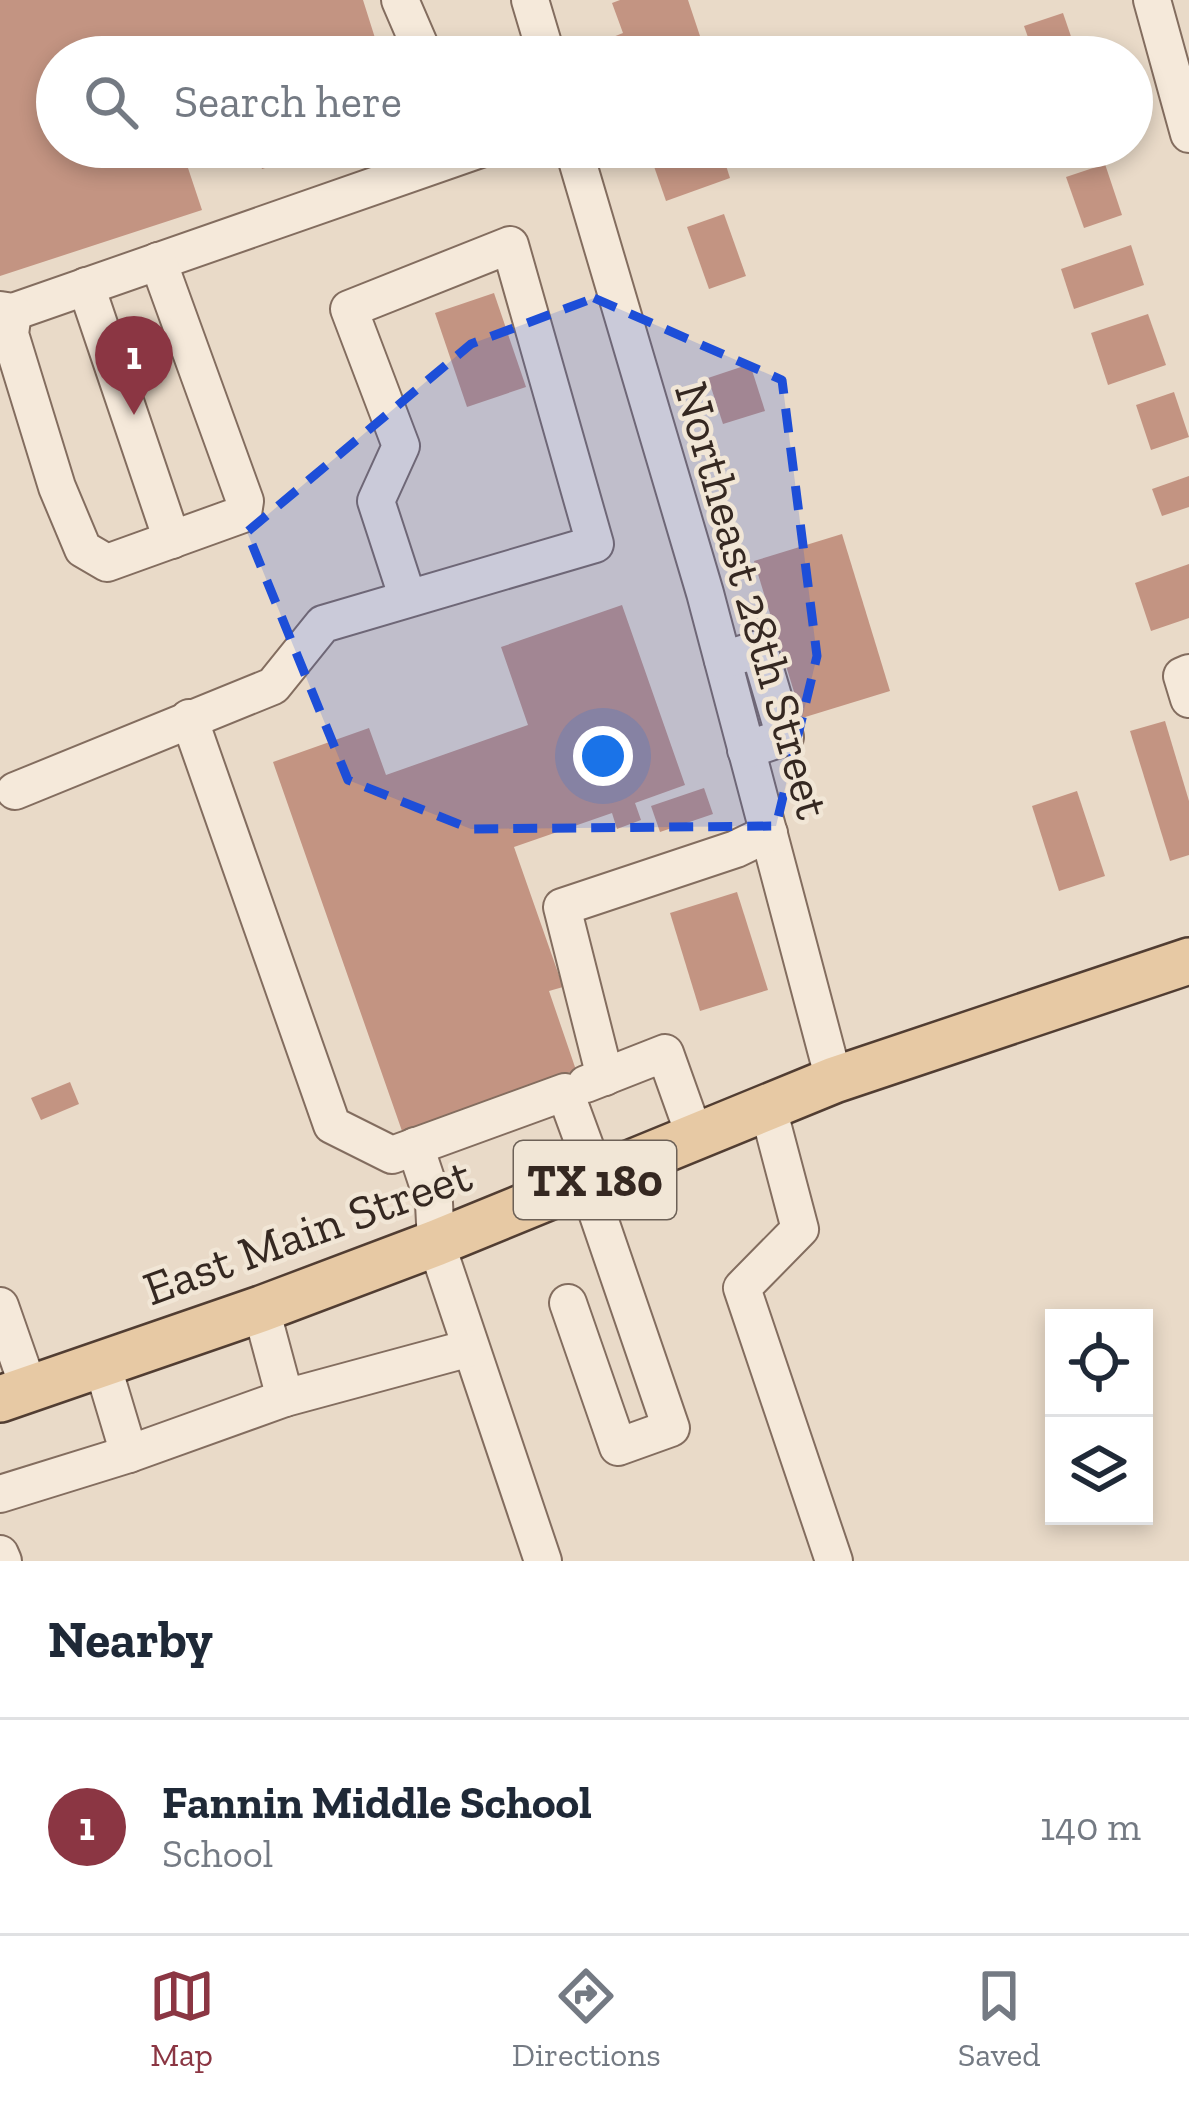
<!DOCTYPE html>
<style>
body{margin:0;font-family:"Zilla Slab",serif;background:#f2f2f3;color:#1f2937}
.controls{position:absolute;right:36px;bottom:36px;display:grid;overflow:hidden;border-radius:0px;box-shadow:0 6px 18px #0003}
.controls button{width:108px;height:108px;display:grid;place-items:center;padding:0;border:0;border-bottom:3px solid #e0e1e3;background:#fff;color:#1f2937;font:60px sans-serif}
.you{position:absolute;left:603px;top:756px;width:42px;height:42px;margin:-30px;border:9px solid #fff;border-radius:50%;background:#1a73e8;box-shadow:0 0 0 18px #1a73e833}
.badge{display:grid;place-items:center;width:78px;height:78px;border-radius:50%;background:#8b3643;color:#fff;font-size:39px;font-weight:700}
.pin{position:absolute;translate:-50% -99px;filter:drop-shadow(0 3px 6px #0008)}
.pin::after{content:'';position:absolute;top:63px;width:42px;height:36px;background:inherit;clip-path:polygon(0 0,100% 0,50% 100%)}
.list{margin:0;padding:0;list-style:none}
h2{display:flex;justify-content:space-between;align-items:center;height:156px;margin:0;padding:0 48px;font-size:51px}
h2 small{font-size:39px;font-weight:400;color:#747a83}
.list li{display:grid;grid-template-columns:78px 1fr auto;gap:36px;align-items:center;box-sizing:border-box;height:216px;padding:0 48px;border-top:3px solid #e0e1e3}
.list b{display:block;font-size:45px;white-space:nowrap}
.list p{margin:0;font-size:39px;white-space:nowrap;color:#747a83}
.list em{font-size:39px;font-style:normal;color:#747a83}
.icon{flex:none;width:66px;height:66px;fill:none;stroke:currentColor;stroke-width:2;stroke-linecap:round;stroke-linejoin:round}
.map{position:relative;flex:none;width:1189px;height:1561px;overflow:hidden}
.search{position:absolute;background:#fff;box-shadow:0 6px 18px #0003;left:36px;right:36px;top:36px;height:132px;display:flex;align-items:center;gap:30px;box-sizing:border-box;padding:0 42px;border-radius:66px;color:#747a83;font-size:45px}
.sheet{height:372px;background:#fff}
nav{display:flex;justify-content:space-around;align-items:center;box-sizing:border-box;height:168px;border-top:3px solid #e0e1e3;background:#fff;font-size:33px;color:#747a83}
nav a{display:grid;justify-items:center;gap:6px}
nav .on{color:#8b3643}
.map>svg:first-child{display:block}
.building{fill:#c39482}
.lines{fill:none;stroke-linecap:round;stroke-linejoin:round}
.minor-casing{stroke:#836d5f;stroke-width:40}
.major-casing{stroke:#513d32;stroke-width:50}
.minor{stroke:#f5e9da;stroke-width:36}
.major{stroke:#e7c9a4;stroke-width:45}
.marked{fill:#1d4ed8;fill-opacity:0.2;stroke:#1d4ed8;stroke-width:9;stroke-dasharray:24 15;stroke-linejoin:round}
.labels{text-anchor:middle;stroke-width:9;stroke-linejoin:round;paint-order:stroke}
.shield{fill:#f1e6d6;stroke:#6d6157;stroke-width:3}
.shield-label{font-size:45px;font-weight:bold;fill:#352821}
.street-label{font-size:48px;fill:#352821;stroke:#f1e6d6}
</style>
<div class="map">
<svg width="1189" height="1561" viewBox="0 0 1189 1561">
<rect width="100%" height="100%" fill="#e9dac8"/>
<g class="building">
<polygon points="0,0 363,0 381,57 57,57 57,147 181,147 202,210 0,276"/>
<polygon points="620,0 688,0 701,39 647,57 620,57 613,37 623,33 612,3"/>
<polygon points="1063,13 1078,57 1035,57 1024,26"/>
<polygon points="208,147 326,147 327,148 262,169 256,151 214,165"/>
<polygon points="663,147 720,147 730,178 666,201 649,152"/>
<polygon points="1105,164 1122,215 1084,228 1066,177"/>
<polygon points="724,214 746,276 709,289 687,227"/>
<polygon points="1131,245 1144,285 1074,309 1061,269"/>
<polygon points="494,293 526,387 467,407 435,313"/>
<polygon points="1148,314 1166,365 1108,385 1091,333"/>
<polygon points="750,364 765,411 723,424 708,378"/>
<polygon points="1174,392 1189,437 1151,450 1136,405"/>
<polygon points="1189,476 1189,507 1162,516 1152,489"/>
<polygon points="842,534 890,691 802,718 754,561"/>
<polygon points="1189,564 1189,618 1151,631 1135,583"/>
<polygon points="622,605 685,785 635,803 641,820 617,829 612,813 514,847 563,987 549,991 576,1070 402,1131 273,762 369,728 386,775 528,725 501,647"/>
<polygon points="1165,721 1189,801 1189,855 1170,861 1130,731"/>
<polygon points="704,788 713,814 660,832 651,806"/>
<polygon points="1077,791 1105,876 1059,891 1032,806"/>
<polygon points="737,892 768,990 700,1011 670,913"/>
<polygon points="70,1082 79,1104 41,1120 31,1098"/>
</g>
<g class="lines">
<defs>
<g id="minor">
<polyline points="400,0 422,51 429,57"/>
<polyline points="530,0 547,57"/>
<polyline points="1152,0 1189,134"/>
<polyline points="573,147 705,593 834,1080"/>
<polyline points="86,286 172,540"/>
<polyline points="0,310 13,312 486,147"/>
<polyline points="13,312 10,334 57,487 83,549 107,563 243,514 245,501 158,261"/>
<polyline points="723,660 759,649 785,737 746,750"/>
<polyline points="1189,673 1182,676 1189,699"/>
<polyline points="189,718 332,1125 392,1155 565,1092 597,1179"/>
<polyline points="15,791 273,686 323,624 595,544 510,245 349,309 401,446 376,501 408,599"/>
<polyline points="605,1077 562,907 736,849 769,833"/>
<polyline points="586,1084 665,1053 695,1137"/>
<polyline points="768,1108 800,1229 742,1288 834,1561"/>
<polyline points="415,1146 434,1203 436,1243 543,1561"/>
<polyline points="568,1303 618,1447 671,1428 587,1183"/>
<polyline points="0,1306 29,1389"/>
<polyline points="261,1309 285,1398 470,1348"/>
<polyline points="102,1364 129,1454 285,1398"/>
<polyline points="0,1494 129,1454"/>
<polyline points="0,1554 3,1561"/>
</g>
<polyline id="major" points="0,1399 261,1309 436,1243 834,1080 1189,961"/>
</defs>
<use href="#minor" class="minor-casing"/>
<use href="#major" class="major-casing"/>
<use href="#minor" class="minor"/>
<use href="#major" class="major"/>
</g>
<path class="marked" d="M594 298 782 380 817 656 776 826 471 829 348 780 247 532 471 344Z"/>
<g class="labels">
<rect class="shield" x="514" y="1141" width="162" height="78" rx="9"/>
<g class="shield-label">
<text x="595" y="1196">TX 180</text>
</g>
<g class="street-label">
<text transform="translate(753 600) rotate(74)" y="17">Northeast 28th Street</text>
<text transform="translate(307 1231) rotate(-20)" y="17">East Main Street</text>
</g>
</g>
</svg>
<div class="controls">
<button><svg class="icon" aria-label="locate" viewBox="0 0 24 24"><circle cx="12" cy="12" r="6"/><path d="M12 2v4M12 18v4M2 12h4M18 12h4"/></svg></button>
<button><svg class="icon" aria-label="layers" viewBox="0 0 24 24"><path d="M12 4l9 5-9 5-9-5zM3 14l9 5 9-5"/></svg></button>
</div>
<div class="you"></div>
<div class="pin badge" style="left:134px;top:415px">1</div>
<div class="search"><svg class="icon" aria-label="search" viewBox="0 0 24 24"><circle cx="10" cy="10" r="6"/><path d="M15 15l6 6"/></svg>Search here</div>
</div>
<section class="sheet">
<h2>Nearby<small></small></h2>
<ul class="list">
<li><span class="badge">1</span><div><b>Fannin Middle School</b><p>School</p></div><em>140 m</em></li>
</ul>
</section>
<nav>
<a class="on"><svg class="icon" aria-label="map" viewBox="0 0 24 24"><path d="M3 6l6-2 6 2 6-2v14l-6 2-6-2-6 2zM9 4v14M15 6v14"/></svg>Map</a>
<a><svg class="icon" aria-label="directions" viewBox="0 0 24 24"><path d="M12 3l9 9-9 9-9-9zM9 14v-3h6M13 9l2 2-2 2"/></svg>Directions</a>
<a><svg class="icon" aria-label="saved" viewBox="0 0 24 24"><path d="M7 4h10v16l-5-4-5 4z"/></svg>Saved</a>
</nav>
